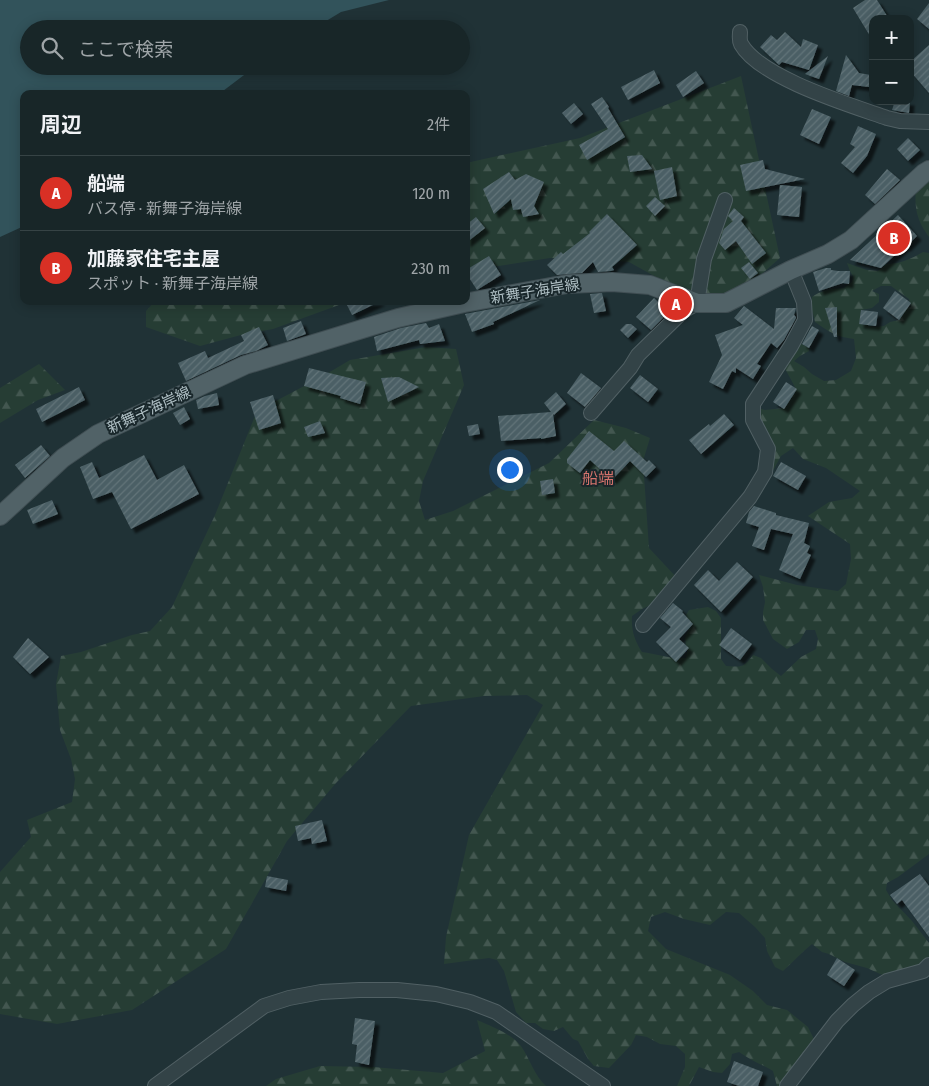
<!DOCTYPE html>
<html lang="ja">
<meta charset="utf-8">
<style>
body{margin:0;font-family:"Fira Sans Condensed","Noto Sans JP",sans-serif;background:#212e30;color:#f1f3f6}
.controls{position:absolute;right:15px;top:15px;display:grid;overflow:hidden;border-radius:10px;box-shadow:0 2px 12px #0003}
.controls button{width:45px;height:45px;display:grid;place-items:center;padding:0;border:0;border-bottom:1px solid #364345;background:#182628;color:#f1f3f6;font:25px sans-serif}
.you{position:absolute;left:509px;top:469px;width:18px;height:18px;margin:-12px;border:4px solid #fff;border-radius:50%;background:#1a73e8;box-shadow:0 0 0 8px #1a73e833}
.badge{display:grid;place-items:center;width:32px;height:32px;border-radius:50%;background:#d93025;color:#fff;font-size:16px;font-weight:700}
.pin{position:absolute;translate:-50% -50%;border:2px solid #fff;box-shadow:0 1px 5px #0006}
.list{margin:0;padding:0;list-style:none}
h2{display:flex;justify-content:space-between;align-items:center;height:65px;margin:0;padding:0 20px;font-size:21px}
h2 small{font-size:16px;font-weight:400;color:#9fa5a8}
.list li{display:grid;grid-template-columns:32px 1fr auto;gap:15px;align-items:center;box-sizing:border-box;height:75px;padding:0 20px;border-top:1px solid #364345}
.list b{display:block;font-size:19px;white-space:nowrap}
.list p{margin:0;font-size:16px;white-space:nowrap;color:#9fa5a8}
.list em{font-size:16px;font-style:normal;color:#9fa5a8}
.icon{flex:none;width:28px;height:28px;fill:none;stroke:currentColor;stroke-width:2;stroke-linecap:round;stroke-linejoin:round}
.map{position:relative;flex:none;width:929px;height:1086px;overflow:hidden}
.search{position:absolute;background:#182628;box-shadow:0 2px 12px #0003;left:20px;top:20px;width:450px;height:55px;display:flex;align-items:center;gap:12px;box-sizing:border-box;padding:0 18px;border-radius:28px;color:#9fa5a8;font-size:19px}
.panel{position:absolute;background:#182628;box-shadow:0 2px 12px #0003;left:20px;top:90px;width:450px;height:215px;border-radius:10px}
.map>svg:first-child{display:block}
.forest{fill:url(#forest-firs);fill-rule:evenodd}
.water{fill:#32535b}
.building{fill:url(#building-hatch);filter:url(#shadow)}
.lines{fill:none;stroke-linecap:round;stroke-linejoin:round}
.minor-casing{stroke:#516064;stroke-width:16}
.major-casing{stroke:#404e53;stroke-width:20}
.minor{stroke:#334347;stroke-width:14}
.major{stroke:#516267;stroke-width:18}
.labels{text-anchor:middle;stroke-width:4;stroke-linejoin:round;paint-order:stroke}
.street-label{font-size:15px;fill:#aebec3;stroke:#19272b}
.neighbourhood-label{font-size:16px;fill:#d5736c;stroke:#19272b}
</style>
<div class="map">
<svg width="929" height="1086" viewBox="0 0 929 1086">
<defs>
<pattern id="forest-firs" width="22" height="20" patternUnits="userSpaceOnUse" patternTransform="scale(1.25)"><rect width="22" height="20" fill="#263d34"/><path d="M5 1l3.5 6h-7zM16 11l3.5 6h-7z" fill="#435750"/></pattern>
<pattern id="building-hatch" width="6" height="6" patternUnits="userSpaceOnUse" patternTransform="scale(1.25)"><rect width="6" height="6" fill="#4b5f65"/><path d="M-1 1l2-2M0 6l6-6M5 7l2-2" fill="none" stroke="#627479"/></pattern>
<filter id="shadow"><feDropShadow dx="4.5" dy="4.5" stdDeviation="1" flood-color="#0009"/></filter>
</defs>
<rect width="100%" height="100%" fill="#203236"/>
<g class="forest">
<polygon points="741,76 780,258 740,293 699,301 629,262 608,260 550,258 466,271 466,163 580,138"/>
<path d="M929 176V237C917 221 914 208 916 187Z"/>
<path d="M923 252 929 253V854L898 877 887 883 886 890 892 900 912 921 929 943V968L889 978 867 968 845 962 829 954 822 952 812 944C801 953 793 962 783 971L775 967 767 951 765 938 755 927 739 913 726 912 710 925 684 919 665 912 651 917 648 931 666 949 730 975 753 991 767 1005 787 1010 808 1027 815 1041 786 1086H777L773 1071C761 1064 750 1060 739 1052L732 1054 730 1064 722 1073 713 1072 699 1067 689 1086H677L685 1067V1054L676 1046 660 1044 647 1037 636 1035 631 1045 609 1068 594 1066 588 1059 578 1041 573 1039 563 1027 554 1031 543 1029 535 1023H526L516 1012 504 971 497 960 489 958 444 964 446 937 469 835 543 705 527 695 484 696 411 706 336 783 287 841 226 949 132 1010 57 1024 0 1014V872L31 837 27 820 72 802 75 779 71 759 60 730 56 684 61 656 81 652 132 635 150 631 172 607 215 515 257 411 323 376 350 360 426 347 456 349 464 385 423 481 419 501 425 520 453 511 549 463 594 420 626 428 650 438 643 461 649 548 678 579 657 602 642 609 632 616C631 631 635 641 642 652 657 654 670 659 686 658L687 653 685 638 691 625 686 615 689 610 708 607 716 611 721 618V659L726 666C742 667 743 668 753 655L761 658 772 669 781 676 801 657 816 649 818 639 815 630H806L799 642 787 649 773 639 763 620V612L765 602 763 587 759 575 797 585 838 591 846 584 851 559 850 544 808 516 829 502 852 498 860 491 826 468 803 459 793 448 781 456 768 480 765 482 758 408 765 410 785 408 796 389 782 363 798 342 809 348V351L800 356 794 361 804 367 812 374 824 381 836 380 851 371 856 358 854 339C837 337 829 332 815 322L811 305 812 297C819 291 834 288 844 288L852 282 853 276 850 271 847 263 867 270 878 271 886 264C900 264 911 259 923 252ZM881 286H891L909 299 911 307C902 309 902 312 899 320L890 322 884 326 875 327 860 324 861 310 872 308 879 302V294L872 291Z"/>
<polygon points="155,301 350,301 273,329 241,335 200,346 146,327 146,311"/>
<polygon points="39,364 65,390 38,400 0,423 0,388"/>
<path d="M477 1020C493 1027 510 1033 521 1046 530 1059 534 1075 546 1086H266L276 1079 320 1066 373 1067 443 1073 485 1051Z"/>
</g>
<polygon class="water" points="0,0 389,0 341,12 313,29 29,29 29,66 256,66 219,94 24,94 24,226 0,237"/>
<g class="building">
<polygon points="865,0 877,0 889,19 873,19 873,41 853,8"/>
<polygon points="929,3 929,29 917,19"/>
<polygon points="785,32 801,47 803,39 818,45 809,70 782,62 779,65 760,47 771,35 777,40"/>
<polygon points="929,45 929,93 910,71 910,62"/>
<polygon points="846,55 859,73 871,75 869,87 852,85 849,96 836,91"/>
<polygon points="828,56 819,79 805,74"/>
<polygon points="654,70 660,83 628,100 621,87"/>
<polygon points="696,71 704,83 683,97 676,85"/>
<polygon points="602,97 609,107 608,108 625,137 587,160 579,145 608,129 591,104"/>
<polygon points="895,101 910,101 909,113 892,110"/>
<polygon points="574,103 583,114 571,124 562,113"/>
<polygon points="812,109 831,117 819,144 800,135"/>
<polygon points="858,126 876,134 867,156 853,173 841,163 855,147 850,144"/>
<polygon points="908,138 920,150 908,161 897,149"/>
<polygon points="642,155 652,169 630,172 627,156"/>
<polygon points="763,160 765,169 805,179 746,191 740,165"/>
<polygon points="672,167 677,196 660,200 654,171"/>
<polygon points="887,169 900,180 875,204 865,195"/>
<polygon points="509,172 515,180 526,174 544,182 534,206 539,214 523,217 521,209 513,210 511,199 494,214 483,189"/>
<polygon points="780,185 802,187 799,217 777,215"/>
<polygon points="655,197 665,206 655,216 646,206"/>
<polygon points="734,208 744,217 741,221 766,253 752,264 736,241 725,250 719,243 724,229 733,221 728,216 730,213"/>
<polygon points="607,214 637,245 612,267 614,270 611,271 598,272 593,262 582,273 557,275 547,265 561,252 563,254 590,233 589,232"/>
<polygon points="898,215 917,236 906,247 905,246 881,268 850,260"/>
<polygon points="476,217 485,228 466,243 466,225"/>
<polygon points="489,256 501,275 477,290 466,273 466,270"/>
<polygon points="749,262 758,273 750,279 741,268"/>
<polygon points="826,268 831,268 831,270 838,271 850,271 849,284 843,283 819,291 813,272"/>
<polygon points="895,291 911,303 899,320 883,308"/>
<polygon points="602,293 606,311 594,313 590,294"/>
<polygon points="654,298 669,312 651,330 636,317"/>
<polygon points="540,300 493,322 494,324 472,332 465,314"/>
<polygon points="345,301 381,301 352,315"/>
<polygon points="744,306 774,329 776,308 796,308 794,315 796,317 796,318 784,340 777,348 771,343 757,364 761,366 753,379 736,368 736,373 732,371 723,389 709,382 722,355 715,335 743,325 734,318"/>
<polygon points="837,307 837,337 834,337 825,308"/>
<polygon points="861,310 878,312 876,326 859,324"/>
<polygon points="301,321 306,334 287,341 283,328"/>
<polygon points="426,323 429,328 439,324 445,341 420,344 419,340 377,351 374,337 401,328"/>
<polygon points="626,324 631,324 637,329 628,338 620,330"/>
<polygon points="812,326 819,330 809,348 802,344"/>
<polygon points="259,327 268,345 256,351 241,355 186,381 178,363 205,351 208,358 244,341 241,335"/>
<polygon points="309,368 366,382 360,404 340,398 341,396 304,386"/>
<polygon points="581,373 601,388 585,407 567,393"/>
<polygon points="640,375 658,389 648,402 630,388"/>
<polygon points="399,377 419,387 388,402 381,378"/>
<polygon points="786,382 797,389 784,409 773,402"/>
<polygon points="79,387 85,400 42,422 36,409"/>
<polygon points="556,392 566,404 554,415 553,414 556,436 541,439 541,438 501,441 498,416 551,412 544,403"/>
<polygon points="217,393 219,405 198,409 196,400 205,396"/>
<polygon points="273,395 281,423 259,430 250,402"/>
<polygon points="184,407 190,419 180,425 173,413"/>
<polygon points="724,414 734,425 701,454 689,440 709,424 710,426"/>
<polygon points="320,421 325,433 308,437 304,427"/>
<polygon points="478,424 480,434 469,436 467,426"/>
<polygon points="589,431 614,451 624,441 647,462 649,460 656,467 646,477 630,461 612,480 590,460 580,473 567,463 567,459"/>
<polygon points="41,445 50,456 25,478 15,465"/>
<polygon points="144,455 157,480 184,465 199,494 131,529 112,492 93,499 80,467 92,462 99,478"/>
<polygon points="781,462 806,476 798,490 773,476"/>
<polygon points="553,479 555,493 542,495 540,481"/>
<polygon points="52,500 58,514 33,524 27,510"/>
<polygon points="754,506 776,513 776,515 809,523 804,543 810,546 807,553 811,555 800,579 779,570 793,534 771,529 764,550 752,546 759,527 746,523 749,512"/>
<polygon points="737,562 753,577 721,612 694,585 708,570 719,581"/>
<polygon points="673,603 683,611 682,612 693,624 679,639 689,648 676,662 656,642 671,627 660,618"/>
<polygon points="731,628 752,644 740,660 719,645"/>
<polygon points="28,638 49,657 30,674 13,657"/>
<polygon points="322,820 327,841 312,844 311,838 298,841 295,826"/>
<polygon points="920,874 929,886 929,937 902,900 897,904 890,895"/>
<polygon points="267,876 288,880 286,891 265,887"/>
<polygon points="837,958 855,970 844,986 827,975"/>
<polygon points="355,1018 375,1021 369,1065 355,1062 357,1045 352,1044"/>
<polygon points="734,1061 763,1072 758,1086 739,1086 727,1082"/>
</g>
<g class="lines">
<defs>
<g id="minor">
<path d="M740 32C740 36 739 40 741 44 760 78 850 105 887 118L900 121 929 122"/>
<polyline points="591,413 630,368 638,355 683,311 697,303 704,259 725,200"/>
<polyline points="643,625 750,497 765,472 768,449 753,420 753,404 791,346 805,320 804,302 791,270"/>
<polyline points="155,1086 264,1006 289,998 321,992 359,990 397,990 436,994 470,1002 496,1012 603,1086"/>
<polyline points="787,1086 837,1021 853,1005 869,992 887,981 923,971 929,965"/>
</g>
<polyline id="major" points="0,516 63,458 98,434 245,365 398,318 464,303 567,284 612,282 650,285 697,303 726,303 791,270 828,254 851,240 924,173 929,170"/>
</defs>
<use href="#minor" class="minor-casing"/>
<use href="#major" class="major-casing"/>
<use href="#minor" class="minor"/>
<use href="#major" class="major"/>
</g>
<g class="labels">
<g class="street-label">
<text transform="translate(535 291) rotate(-9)" y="5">新舞子海岸線</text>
<text transform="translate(149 410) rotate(-25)" y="5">新舞子海岸線</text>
</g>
<g class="neighbourhood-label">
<text x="598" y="484">船端</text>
</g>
</g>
</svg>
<div class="controls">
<button>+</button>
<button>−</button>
</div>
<div class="you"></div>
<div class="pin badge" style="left:676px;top:304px">A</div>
<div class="pin badge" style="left:894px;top:238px">B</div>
<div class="search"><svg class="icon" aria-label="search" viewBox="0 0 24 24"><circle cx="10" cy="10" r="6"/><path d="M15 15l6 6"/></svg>ここで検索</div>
<section class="panel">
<h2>周辺<small>2件</small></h2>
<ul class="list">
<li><span class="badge">A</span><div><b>船端</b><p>バス停 · 新舞子海岸線</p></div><em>120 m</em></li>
<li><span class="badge">B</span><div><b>加藤家住宅主屋</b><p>スポット · 新舞子海岸線</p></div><em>230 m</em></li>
</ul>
</section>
</div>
